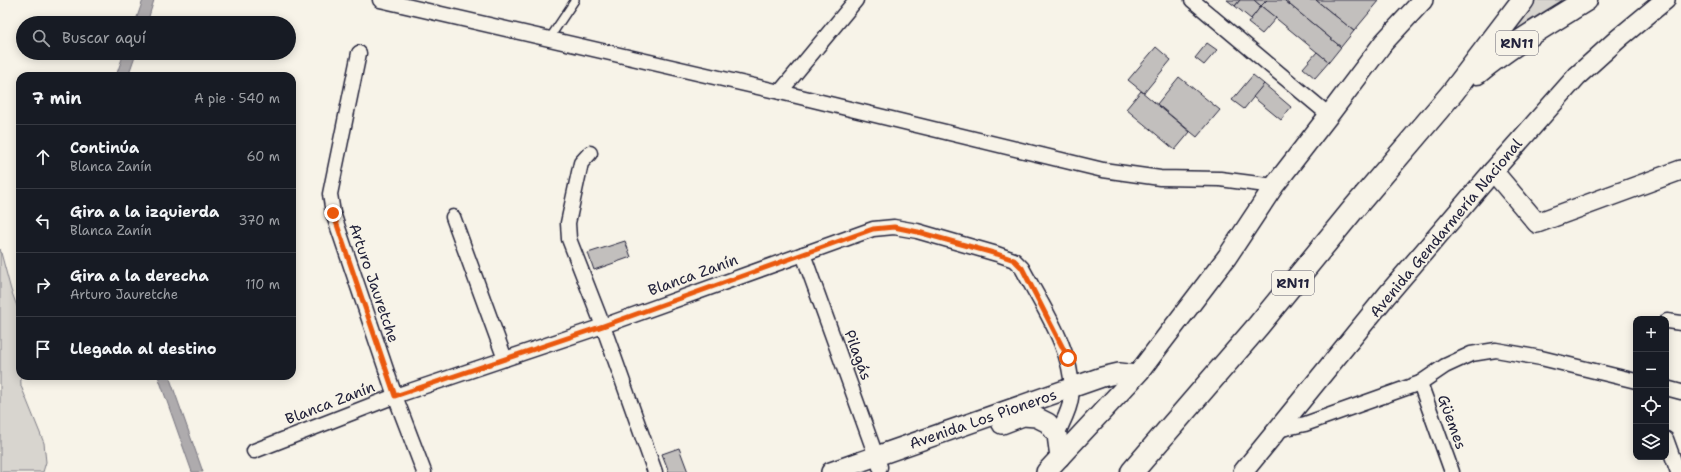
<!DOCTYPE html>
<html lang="es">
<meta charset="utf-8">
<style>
body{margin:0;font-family:"Shantell Sans",sans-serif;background:#20242c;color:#f1f3f6}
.controls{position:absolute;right:12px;bottom:12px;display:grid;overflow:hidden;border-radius:8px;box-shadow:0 2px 10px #0003}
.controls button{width:36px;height:36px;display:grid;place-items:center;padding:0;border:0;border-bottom:1px solid #363941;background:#171b24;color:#f1f3f6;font:20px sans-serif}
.stop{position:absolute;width:12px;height:12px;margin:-9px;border:3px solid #ea580c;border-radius:50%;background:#fff}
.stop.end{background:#ea580c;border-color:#fff;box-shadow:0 1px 4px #0008}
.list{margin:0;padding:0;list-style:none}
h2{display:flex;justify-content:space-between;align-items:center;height:52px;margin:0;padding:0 16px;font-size:17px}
h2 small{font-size:13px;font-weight:400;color:#9ea1a6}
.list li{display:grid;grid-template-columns:26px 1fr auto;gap:12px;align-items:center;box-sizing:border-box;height:64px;padding:0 16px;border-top:1px solid #363941}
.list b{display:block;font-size:15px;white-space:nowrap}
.list p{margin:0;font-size:13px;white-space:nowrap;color:#9ea1a6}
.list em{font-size:13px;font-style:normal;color:#9ea1a6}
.icon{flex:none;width:22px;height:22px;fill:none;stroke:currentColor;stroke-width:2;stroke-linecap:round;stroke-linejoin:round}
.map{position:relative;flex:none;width:1681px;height:472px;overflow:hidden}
.search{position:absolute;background:#171b24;box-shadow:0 2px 10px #0003;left:16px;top:16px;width:280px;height:44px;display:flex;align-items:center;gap:10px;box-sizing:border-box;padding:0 14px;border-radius:22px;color:#9ea1a6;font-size:15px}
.panel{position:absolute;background:#171b24;box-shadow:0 2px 10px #0003;left:16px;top:72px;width:280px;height:308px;border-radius:12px}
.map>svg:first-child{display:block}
.green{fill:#d8d5cf;stroke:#7d7c85}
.water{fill:#aeabad;stroke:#76747f}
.building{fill:#c2bfbd;stroke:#22223b}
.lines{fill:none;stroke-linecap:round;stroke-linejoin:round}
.lane-casing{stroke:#22223b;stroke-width:10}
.street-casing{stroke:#22223b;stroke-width:17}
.secondary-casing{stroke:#22223b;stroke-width:22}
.highway-casing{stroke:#22223b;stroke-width:25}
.lane{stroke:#f7f3e8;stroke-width:7}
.street{stroke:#f7f3e8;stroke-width:14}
.secondary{stroke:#f7f3e8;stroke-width:19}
.highway{stroke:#f7f3e8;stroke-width:22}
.route{stroke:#ea580c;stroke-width:5}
.labels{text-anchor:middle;stroke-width:3.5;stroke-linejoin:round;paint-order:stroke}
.shield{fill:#f7f3e8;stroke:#62616f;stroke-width:1}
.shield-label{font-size:14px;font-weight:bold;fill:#22223b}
.street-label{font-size:15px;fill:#22223b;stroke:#f7f3e8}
</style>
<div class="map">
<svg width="1681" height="472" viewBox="0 0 1681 472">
<rect width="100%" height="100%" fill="#f7f3e8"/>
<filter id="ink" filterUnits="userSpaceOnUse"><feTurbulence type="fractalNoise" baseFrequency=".025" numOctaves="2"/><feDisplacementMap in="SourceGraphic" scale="8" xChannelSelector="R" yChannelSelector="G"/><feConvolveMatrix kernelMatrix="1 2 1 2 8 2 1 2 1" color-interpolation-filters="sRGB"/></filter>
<g filter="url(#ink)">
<g class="green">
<polygon points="1530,0 1571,0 1512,34 1509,30"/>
<polygon points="0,249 11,290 18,309 21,386 44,443 46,462 43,472 0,472"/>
</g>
<g class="water">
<polygon points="143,0 154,0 147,23 135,23"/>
<polygon points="124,53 136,53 128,76 116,76"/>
<polygon points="158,376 169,376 203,472 192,472"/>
</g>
<g class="building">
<polygon points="1227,0 1240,0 1235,6"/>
<polygon points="1240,0 1254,0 1261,6 1251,19 1235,6"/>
<polygon points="1254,0 1267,0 1261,6"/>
<polygon points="1267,0 1284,0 1341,47 1329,62 1261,6"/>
<polygon points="1284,0 1316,0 1354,31 1341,47"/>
<polygon points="1316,0 1378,0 1379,1 1354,31"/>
<polygon points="1261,6 1276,18 1262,34 1248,23"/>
<polygon points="1207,43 1217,50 1204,65 1195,58"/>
<polygon points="1156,47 1171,60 1144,93 1128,80"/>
<polygon points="1317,52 1329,62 1315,78 1303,68"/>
<polygon points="1253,75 1264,84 1244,109 1232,100"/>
<polygon points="1179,77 1220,110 1197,137 1157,104"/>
<polygon points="1264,84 1291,107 1281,120 1253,97"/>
<polygon points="1141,91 1190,132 1175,150 1126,109"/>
<polygon points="625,241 631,257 594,270 588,253"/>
<polygon points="679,448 688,472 669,472 662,454"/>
</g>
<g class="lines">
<defs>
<polyline id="lane" points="549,39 575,0"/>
<g id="street">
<polyline points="380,0 780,92 1103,170 1160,178 1220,179 1274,186"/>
<polyline points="1192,0 1329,115"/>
<polyline points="359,53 330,194 333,213 395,396 424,472"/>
<polyline points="780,92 856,0"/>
<polyline points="590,153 581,163 568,223 569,239 603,326 655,472"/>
<polyline points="453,217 505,359"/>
<polyline points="803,254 880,467"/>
<polyline points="1667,321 1681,323"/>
<polyline points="1420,383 1452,472"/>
<polyline points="1666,388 1681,392"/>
<polyline points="1277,430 1305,424 1420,383 1445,366 1471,354 1496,350 1541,358 1636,381"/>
<polyline points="1666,439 1678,472"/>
<path d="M254 451 395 396 603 326 873 229 894 227 917 231 997 254 1014 260 1022 268C1041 304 1077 356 1071 398 1070 410 1062 423 1057 435"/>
</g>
<g id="secondary">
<polyline points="1493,171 1537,223 1681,170"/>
<polyline points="1002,424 1023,416 1036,417 1048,423 1057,435 1060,457"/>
<polyline points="831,472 1102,377 1119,373 1136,375"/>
<polyline points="1046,472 1140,371 1227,257 1274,186 1329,115 1384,42 1423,0"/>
<polyline points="1243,472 1387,295 1493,171 1577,76 1619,38 1665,0"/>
</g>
<g id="highway">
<path d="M1477 73C1511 45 1549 23 1586 0"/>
<polyline points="1132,472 1258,326 1356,206 1453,92 1523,0"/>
</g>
</defs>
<use href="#lane" class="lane-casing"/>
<use href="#street" class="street-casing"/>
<use href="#secondary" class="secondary-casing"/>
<use href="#highway" class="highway-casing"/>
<use href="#lane" class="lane"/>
<use href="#street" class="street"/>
<use href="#secondary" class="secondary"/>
<use href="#highway" class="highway"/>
</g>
</g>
<g class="lines" filter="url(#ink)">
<polyline class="route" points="333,213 395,396 603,326 873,229 894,227 918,232 997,254 1014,260 1022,268 1068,358"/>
</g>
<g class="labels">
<g class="shield">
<rect x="1496" y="31" width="42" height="24" rx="3"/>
<rect x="1272" y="271" width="42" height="24" rx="3"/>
</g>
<g class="shield-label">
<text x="1517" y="48">RN11</text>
<text x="1293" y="288">RN11</text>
</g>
<g class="street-label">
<text transform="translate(1446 228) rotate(-50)" y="5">Avenida Gendarmería Nacional</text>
<text transform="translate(693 275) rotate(-20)" y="5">Blanca Zanín</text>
<text transform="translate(374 283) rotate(71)" y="5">Arturo Jauretche</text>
<text transform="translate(858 355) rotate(70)" y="5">Pilagás</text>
<text transform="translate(330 403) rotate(-21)" y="5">Blanca Zanín</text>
<text transform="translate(983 419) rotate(-19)" y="5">Avenida Los Pioneros</text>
<text transform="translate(1452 422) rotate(70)" y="5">Güemes</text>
</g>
</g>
</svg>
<div class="controls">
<button>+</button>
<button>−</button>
<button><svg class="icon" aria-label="locate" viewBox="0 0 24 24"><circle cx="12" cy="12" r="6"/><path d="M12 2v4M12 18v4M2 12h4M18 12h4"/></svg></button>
<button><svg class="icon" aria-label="layers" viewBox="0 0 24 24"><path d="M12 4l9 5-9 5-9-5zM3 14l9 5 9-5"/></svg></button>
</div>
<div class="stop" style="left:1068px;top:358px"></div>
<div class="stop end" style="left:333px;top:213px"></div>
<div class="search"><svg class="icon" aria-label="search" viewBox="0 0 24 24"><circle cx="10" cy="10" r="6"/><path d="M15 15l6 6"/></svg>Buscar aquí</div>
<section class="panel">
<h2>7 min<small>A pie · 540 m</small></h2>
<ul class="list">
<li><svg class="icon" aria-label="ahead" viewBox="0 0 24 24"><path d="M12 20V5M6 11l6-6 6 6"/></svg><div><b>Continúa</b><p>Blanca Zanín</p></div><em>60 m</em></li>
<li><svg class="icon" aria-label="left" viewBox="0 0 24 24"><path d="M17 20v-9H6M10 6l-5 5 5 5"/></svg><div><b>Gira a la izquierda</b><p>Blanca Zanín</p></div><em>370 m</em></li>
<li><svg class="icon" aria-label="right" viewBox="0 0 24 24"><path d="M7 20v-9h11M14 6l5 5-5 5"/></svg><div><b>Gira a la derecha</b><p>Arturo Jauretche</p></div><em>110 m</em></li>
<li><svg class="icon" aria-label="arrive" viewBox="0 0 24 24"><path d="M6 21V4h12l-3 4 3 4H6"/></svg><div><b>Llegada al destino</b></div></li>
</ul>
</section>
</div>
